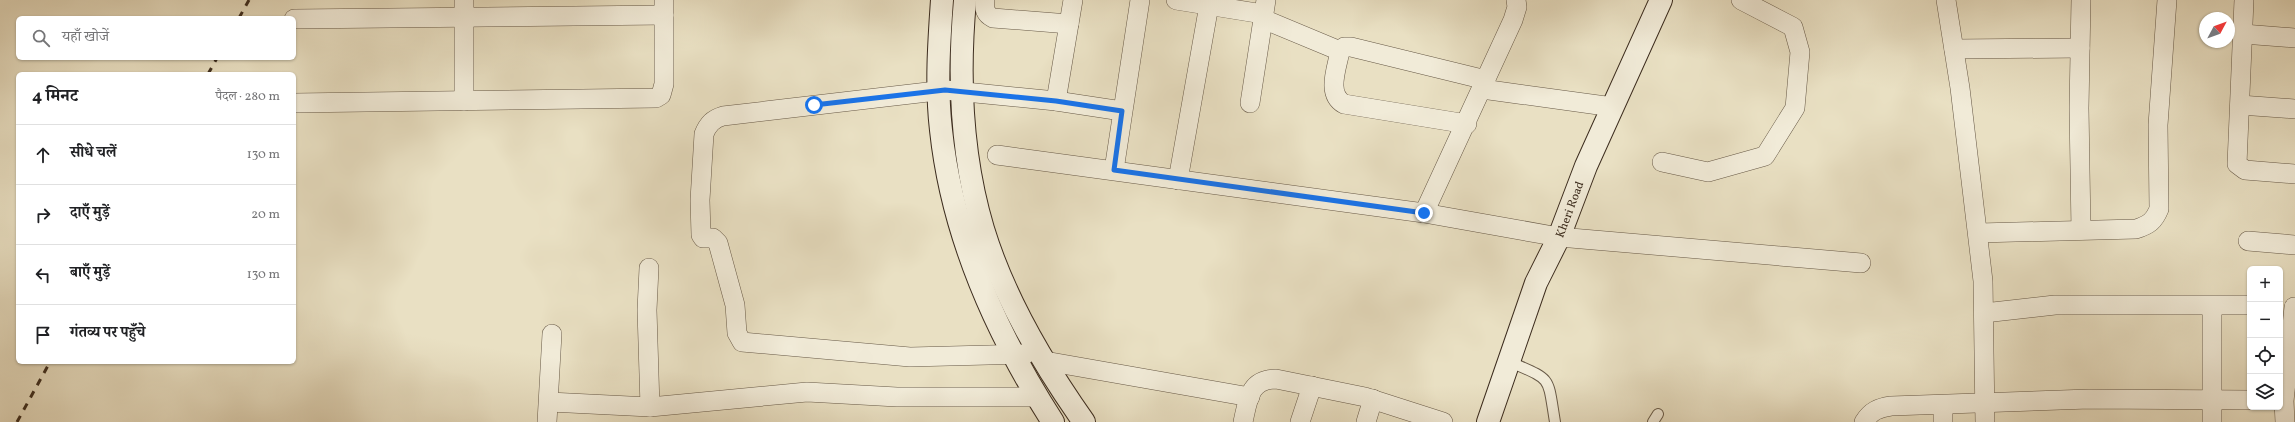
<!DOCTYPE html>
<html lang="hi">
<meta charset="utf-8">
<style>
body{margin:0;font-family:Vollkorn,"Noto Serif Devanagari",serif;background:#f6f6f6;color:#202124}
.controls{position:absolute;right:12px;bottom:12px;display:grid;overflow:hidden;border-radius:6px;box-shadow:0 1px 3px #0004}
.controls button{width:36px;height:36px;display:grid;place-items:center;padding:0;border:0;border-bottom:1px solid #e0e0e0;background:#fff;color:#202124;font:20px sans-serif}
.compass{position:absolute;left:2199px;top:12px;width:36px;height:36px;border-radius:50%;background:#fff;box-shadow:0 1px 3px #0004;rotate:49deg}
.stop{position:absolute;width:12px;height:12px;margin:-9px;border:3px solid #1a73e8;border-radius:50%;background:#fff}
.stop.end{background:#1a73e8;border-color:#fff;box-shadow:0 1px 4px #0008}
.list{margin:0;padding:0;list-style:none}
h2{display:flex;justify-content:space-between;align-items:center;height:52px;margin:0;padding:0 16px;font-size:17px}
h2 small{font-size:13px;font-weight:400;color:#757577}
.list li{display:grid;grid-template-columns:26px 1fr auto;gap:12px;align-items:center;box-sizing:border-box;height:60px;padding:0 16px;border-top:1px solid #e0e0e0}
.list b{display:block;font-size:15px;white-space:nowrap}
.list em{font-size:13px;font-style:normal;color:#757577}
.icon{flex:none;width:22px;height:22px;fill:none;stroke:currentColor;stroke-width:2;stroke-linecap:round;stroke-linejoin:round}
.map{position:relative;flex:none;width:2295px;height:422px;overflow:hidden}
.search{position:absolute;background:#fff;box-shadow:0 1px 3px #0004;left:16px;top:16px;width:280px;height:44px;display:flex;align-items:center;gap:10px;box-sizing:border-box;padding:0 14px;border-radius:6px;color:#757577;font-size:15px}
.panel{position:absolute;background:#fff;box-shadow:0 1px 3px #0004;left:16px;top:72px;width:280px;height:292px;border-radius:6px}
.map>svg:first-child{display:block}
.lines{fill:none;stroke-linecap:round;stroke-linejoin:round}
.lane-casing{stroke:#675947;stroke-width:12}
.street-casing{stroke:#675947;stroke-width:20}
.secondary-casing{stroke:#3c2c1e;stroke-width:24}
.lane{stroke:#f1ebd8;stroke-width:10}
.street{stroke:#f1ebd8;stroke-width:19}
.secondary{stroke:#f1ebd8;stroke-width:22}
.rail{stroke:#3c2c1e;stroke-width:3;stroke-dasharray:7 7;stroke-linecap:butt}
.route{stroke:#1a73e8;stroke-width:5}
.labels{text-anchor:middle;stroke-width:4;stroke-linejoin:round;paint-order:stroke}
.street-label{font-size:12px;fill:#3c2c1e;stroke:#f1ebd8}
</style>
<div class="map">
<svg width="2295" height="422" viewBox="0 0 2295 422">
<rect width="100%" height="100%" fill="#e9e0c3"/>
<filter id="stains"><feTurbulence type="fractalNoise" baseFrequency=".005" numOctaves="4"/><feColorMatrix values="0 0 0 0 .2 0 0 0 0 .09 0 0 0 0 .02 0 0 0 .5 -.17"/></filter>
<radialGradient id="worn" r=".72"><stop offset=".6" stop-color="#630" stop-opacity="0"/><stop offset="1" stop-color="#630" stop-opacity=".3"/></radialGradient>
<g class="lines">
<defs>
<g id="lane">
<path d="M1508 361C1553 381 1547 374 1555 422"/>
<polyline points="1653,422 1658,414"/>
</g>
<g id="street">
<path d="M985 0C984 9 985 14 993 18L1069 24"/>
<polyline points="1176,0 1263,14"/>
<polyline points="1946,0 1960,88 1983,281 1985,422"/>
<polyline points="2081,0 2079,108 2081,230"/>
<polyline points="2244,0 2237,164 2245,170 2295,174"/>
<polyline points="294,19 664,15"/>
<polyline points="1263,19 1340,51"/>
<polyline points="2243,34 2295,38"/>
<polyline points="1954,49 2080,48"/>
<polyline points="1482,89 1613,107"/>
<polyline points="464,101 464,0"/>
<polyline points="1056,101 1073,0"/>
<polyline points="294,103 656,98 661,95 664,84 664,0"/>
<polyline points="1250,103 1266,0"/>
<polyline points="2240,105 2295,109"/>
<path d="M1467 124 1344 104C1326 94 1337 68 1340 51L1344 47H1351L1486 80"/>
<polyline points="997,155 1424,213 1559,237 1861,263"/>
<polyline points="1662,162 1708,172 1765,156 1795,108 1800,52 1793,27 1741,0"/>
<polyline points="1114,170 1140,0"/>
<polyline points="1178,180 1209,5"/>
<polyline points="1424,213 1513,20 1517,7 1516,0"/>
<path d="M1979 233 2136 229C2149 225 2154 221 2159 209L2158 125 2167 0"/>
<polyline points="2248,241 2295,245"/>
<polyline points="649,268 647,310 650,407"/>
<polyline points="2212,306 2212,422"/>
<polyline points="1984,313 2055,305 2250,305"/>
<path d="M1026 354 910 357 742 342 737 333 735 305 718 243 713 238H703L701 235 700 200 704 134C708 124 713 119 723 116L945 90 1056 101 1122 111"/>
<polyline points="1045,361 1250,397"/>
<polyline points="549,402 650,407 807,392 897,397 1037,397"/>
<polyline points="1943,405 1943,422"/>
<polyline points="547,422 552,334"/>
<path d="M1243 422C1248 400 1249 379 1276 379L1365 397 1443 422"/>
<polyline points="1300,422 1312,386"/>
<polyline points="1366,422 1373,399"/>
<path d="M1864 422C1871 411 1878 408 1891 406L2089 399 2250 400"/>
<polyline points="2285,422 2284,401 2294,307"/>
</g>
<g id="secondary">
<path d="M942 0C939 43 936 87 941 130 952 234 997 335 1053 422"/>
<path d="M965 0C958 76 961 155 983 229 1004 298 1043 364 1084 422"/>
<path id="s1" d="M1488 422 1536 283 1559 237 1586 166 1661 0"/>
</g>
</defs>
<use href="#lane" class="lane-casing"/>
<use href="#street" class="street-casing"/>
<use href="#secondary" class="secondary-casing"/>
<use href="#lane" class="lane"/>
<use href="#street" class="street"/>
<use href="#secondary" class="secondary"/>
<g class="rail">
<polyline points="239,18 249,0"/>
<polyline points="208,74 217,58"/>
<polyline points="17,422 50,362"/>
</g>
</g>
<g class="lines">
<polyline class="route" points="814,105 945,90 1056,101 1122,111 1114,170 1424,213"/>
</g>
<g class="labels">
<g class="street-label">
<text dy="4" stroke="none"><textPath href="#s1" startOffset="228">Kheri Road</textPath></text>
</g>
</g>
<rect width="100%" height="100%" filter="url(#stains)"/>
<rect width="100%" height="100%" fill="url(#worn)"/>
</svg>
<div class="controls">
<button>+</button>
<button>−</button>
<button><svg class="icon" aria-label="locate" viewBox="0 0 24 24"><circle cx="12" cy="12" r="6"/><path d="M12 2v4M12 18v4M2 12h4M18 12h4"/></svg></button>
<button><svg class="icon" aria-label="layers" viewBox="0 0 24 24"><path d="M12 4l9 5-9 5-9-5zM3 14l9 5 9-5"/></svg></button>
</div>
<svg class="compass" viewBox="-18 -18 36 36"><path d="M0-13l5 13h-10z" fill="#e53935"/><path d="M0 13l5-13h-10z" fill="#757577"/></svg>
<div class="stop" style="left:814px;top:105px"></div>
<div class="stop end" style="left:1424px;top:213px"></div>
<div class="search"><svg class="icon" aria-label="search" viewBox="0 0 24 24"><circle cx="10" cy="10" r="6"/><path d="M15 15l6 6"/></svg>यहाँ खोजें</div>
<section class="panel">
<h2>4 मिनट<small>पैदल · 280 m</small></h2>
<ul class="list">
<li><svg class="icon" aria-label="ahead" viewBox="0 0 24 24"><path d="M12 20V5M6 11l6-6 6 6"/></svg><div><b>सीधे चलें</b></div><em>130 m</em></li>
<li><svg class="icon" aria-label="right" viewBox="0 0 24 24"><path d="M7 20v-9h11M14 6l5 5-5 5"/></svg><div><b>दाएँ मुड़ें</b></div><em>20 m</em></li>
<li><svg class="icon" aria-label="left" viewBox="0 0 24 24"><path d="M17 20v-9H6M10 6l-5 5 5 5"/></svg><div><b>बाएँ मुड़ें</b></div><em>130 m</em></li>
<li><svg class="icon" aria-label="arrive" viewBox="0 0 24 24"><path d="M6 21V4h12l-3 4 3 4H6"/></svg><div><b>गंतव्य पर पहुँचे</b></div></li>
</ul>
</section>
</div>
